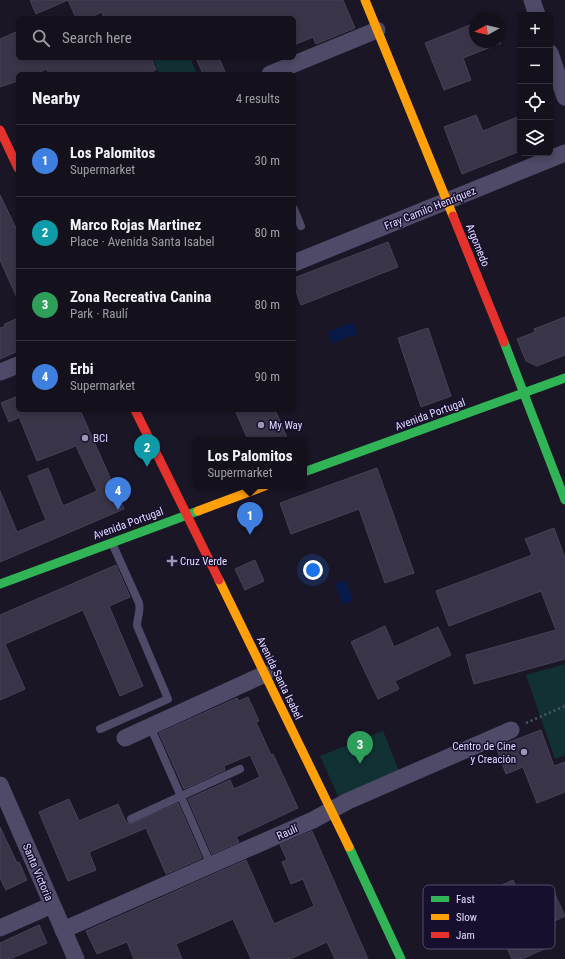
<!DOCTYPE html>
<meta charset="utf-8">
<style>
body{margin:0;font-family:"Roboto Condensed",sans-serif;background:#1d1925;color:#f1f3f6}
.controls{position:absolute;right:12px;top:12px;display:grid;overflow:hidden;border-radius:6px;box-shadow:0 2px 6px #0003}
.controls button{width:36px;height:36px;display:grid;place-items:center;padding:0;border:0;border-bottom:1px solid #33303b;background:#14101c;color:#f1f3f6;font:20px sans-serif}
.compass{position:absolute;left:469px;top:12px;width:36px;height:36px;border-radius:50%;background:#14101c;box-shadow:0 2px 6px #0003;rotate:262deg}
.you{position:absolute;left:313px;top:570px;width:14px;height:14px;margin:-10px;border:3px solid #fff;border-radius:50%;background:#1a73e8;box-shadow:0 0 0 6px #1a73e833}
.badge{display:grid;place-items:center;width:26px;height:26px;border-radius:50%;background:#9c96b3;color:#fff;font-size:13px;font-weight:700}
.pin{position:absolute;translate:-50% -33px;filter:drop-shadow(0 1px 2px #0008)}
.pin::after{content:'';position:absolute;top:21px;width:14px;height:12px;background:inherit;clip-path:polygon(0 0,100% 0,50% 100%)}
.popup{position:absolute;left:193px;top:437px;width:114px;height:52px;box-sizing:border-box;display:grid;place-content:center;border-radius:6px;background:#14101c;filter:drop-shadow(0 1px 3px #0005);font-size:13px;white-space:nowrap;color:#9d9da3}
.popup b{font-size:15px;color:#f1f3f6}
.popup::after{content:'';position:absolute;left:50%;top:100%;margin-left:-8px;border:8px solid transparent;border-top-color:#14101c}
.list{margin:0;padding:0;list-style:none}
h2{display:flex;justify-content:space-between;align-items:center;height:52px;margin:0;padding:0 16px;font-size:17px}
h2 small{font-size:13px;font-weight:400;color:#9d9da3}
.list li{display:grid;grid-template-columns:26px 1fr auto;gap:12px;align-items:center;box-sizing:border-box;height:72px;padding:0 16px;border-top:1px solid #33303b}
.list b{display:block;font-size:15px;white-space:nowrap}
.list p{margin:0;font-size:13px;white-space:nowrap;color:#9d9da3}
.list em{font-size:13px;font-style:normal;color:#9d9da3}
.icon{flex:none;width:22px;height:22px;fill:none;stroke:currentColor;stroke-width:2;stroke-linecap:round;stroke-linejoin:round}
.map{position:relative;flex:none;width:565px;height:959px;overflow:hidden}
.search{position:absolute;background:#14101c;box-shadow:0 2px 6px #0003;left:16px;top:16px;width:280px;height:44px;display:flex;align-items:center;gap:10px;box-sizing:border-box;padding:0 14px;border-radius:6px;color:#9d9da3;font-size:15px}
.panel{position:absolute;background:#14101c;box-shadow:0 2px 6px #0003;left:16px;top:72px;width:280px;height:340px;border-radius:6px}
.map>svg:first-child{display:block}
.green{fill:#123135}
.water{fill:#081a4a}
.building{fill:#393447;stroke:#474159}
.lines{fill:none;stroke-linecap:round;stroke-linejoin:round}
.path{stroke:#495668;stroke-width:2.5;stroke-dasharray:2 3;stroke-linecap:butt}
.lane{stroke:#4e4a67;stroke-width:8}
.street{stroke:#4e4a67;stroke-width:17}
.fast{stroke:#30b455;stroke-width:9}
.slow{stroke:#ff9f0a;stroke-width:9}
.jam{stroke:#e5322d;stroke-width:9}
.poi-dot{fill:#9c96b3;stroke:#170f2d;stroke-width:1.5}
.labels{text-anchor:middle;stroke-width:3;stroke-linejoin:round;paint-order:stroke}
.street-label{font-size:11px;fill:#e2dbff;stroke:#170f2d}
.poi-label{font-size:11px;fill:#e2dbff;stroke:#170f2d;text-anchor:start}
.key{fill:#170f2d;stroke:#544c6c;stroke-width:1}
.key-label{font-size:11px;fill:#e2dbff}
</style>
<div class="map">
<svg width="565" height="959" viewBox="0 0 565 959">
<rect width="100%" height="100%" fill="#1a1626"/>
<g class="green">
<polygon points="152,58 190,58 197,74 159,74"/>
<polygon points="565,664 565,755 555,759 526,675"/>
<polygon points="383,731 399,771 338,796 320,756"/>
</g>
<g class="water">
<polygon points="353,322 357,334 332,343 328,332"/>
<polygon points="346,580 353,601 343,605 335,584"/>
</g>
<g class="building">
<polygon points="30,0 343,0 355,28 316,44 313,37 294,45 294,18 104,18 102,12 89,18 76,18 68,0 36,14"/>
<polygon points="475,23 475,42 500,42 501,43 463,58 471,80 444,90 425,43"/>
<polygon points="18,31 18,58 151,58 156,70 146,74 49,74 47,69 35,74 18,74 18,81 0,87 0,39"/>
<polygon points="196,58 219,58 226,74 203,74"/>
<polygon points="476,115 483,131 520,116 520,151 462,174 444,127"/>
<polygon points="0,195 18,232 18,300 0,260"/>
<polygon points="388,242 398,267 301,305 294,286 294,278"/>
<polygon points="565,317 565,355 537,366 526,361 517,339 535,332 534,329"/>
<polygon points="18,318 18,351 0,359 0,328 4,327 5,324"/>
<polygon points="428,328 451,396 421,407 398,338"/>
<polygon points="18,396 18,410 80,410 124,509 0,562 0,491 17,532 46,520 28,476 48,468 63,506 97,491 76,446 37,461 18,414 18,418 9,422 1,403"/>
<polygon points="235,410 275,410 288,440 248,440"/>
<polygon points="377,468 414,573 385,583 359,509 291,534 280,503"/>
<polygon points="554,528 565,558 565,659 474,684 466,655 556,630 541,591 449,626 436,591 532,555 525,539"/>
<polygon points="255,560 264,581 245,590 235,569"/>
<polygon points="116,565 130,597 109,606 143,686 120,696 83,610 5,644 25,689 0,700 0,615"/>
<polygon points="385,626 394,647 438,627 451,655 395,681 399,689 378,699 351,642"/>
<polygon points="248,697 259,721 256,722 271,755 273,754 298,808 236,837 239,842 212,854 188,799 230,780 234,789 260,777 250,755 224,766 225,770 184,789 159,733 237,698 239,701"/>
<polygon points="541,730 554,766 565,762 565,792 537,803 523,767 506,774 496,747"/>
<polygon points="69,799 79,821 118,804 126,822 131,824 178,803 202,858 166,874 146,828 89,852 96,870 68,881 39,812"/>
<polygon points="0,827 17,863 19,862 27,880 6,890 0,878"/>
<polygon points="312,831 368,959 335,959 327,942 290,959 251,959 233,919 176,944 182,959 134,959 127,942 97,954 86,931 246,860 274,924 314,906 303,879 291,884 282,862 287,860 280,845"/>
<polygon points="513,880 522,899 551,886 565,916 536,930 544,949 522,959 512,959 483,894"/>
<polygon points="39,925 47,943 10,959 0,959 0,943"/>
</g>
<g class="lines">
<polyline class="path" points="526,723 565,706"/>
<g class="lane">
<polyline points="294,209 301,226"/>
<polyline points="150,726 211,865"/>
<path d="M100 729 168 699 137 626C137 618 141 611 139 603L112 543"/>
<polyline points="131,819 240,769"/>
</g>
<g class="street">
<polyline points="532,0 537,15"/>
<polyline points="550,53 565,97"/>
<polyline points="270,74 377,30"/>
<polyline points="294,263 565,153"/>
<polyline points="0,372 18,365"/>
<polyline points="125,738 265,674"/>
<polyline points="0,785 76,959"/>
<polyline points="0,928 52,905"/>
<polyline points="63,930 313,820 348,801 511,730"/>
</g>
<g class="fast">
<polyline points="504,342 565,500"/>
<polyline points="304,472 565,378"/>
<polyline points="0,584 198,511"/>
<polyline points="349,847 401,959"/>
</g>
<g class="slow">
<polyline points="365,0 453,216"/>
<polyline points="198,511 265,486"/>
<polyline points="219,580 349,847"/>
</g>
<g class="jam">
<polyline points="0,130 18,168"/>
<polyline points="453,216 504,342"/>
<polyline points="135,410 219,580"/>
</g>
</g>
<g class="poi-dot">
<circle cx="261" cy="425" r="4"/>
<circle cx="85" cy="438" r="4"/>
<path d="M170 555h4v4h4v4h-4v4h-4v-4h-4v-4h4z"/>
<circle cx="524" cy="752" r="4"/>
</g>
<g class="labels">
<g class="street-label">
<text transform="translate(430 208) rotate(-22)" y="4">Fray Camilo Henríquez</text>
<text transform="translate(478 245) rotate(68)" y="4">Argomedo</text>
<text transform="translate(430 414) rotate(-20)" y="4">Avenida Portugal</text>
<text transform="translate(128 523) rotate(-20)" y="4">Avenida Portugal</text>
<text transform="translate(280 678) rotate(64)" y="4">Avenida Santa Isabel</text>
<text transform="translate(287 832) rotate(-24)" y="4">Raulí</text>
<text transform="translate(38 872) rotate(67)" y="4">Santa Victoria</text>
</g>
<g class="poi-label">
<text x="269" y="429">My Way</text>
<text x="93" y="442">BCI</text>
<text x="180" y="565">Cruz Verde</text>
<text x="516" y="750" text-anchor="end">Centro de Cine<tspan x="516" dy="13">y Creación</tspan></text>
</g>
</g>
<rect x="423" y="885" width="132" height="64" rx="6" class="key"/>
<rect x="431" y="896" width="18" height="6" fill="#30b455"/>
<rect x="431" y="914" width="18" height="6" fill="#ff9f0a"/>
<rect x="431" y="932" width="18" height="6" fill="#e5322d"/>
<g class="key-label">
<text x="456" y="903">Fast</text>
<text x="456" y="921">Slow</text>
<text x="456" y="939">Jam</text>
</g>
</svg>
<div class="controls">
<button>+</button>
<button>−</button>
<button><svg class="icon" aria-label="locate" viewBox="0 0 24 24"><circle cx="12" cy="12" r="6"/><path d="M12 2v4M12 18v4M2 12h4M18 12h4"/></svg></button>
<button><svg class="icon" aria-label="layers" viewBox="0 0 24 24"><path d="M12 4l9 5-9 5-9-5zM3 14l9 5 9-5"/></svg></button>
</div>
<svg class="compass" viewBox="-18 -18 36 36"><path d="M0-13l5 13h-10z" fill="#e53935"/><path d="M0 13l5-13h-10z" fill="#9d9da3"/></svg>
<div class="you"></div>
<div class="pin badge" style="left:250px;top:535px;background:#3f7fe0">1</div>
<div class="popup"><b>Los Palomitos</b>Supermarket</div>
<div class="pin badge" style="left:147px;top:467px;background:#0f9aa8">2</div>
<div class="pin badge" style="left:360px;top:764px;background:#2e9e5b">3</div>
<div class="pin badge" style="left:118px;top:510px;background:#3f7fe0">4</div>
<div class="search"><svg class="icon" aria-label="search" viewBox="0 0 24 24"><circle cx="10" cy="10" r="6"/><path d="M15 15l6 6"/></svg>Search here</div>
<section class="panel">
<h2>Nearby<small>4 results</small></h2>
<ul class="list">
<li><span class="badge" style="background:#3f7fe0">1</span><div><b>Los Palomitos</b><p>Supermarket</p></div><em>30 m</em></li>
<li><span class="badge" style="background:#0f9aa8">2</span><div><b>Marco Rojas Martinez</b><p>Place · Avenida Santa Isabel</p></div><em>80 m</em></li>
<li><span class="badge" style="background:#2e9e5b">3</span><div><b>Zona Recreativa Canina</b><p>Park · Raulí</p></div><em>80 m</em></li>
<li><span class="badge" style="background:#3f7fe0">4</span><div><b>Erbi</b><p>Supermarket</p></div><em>90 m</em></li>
</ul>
</section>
</div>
